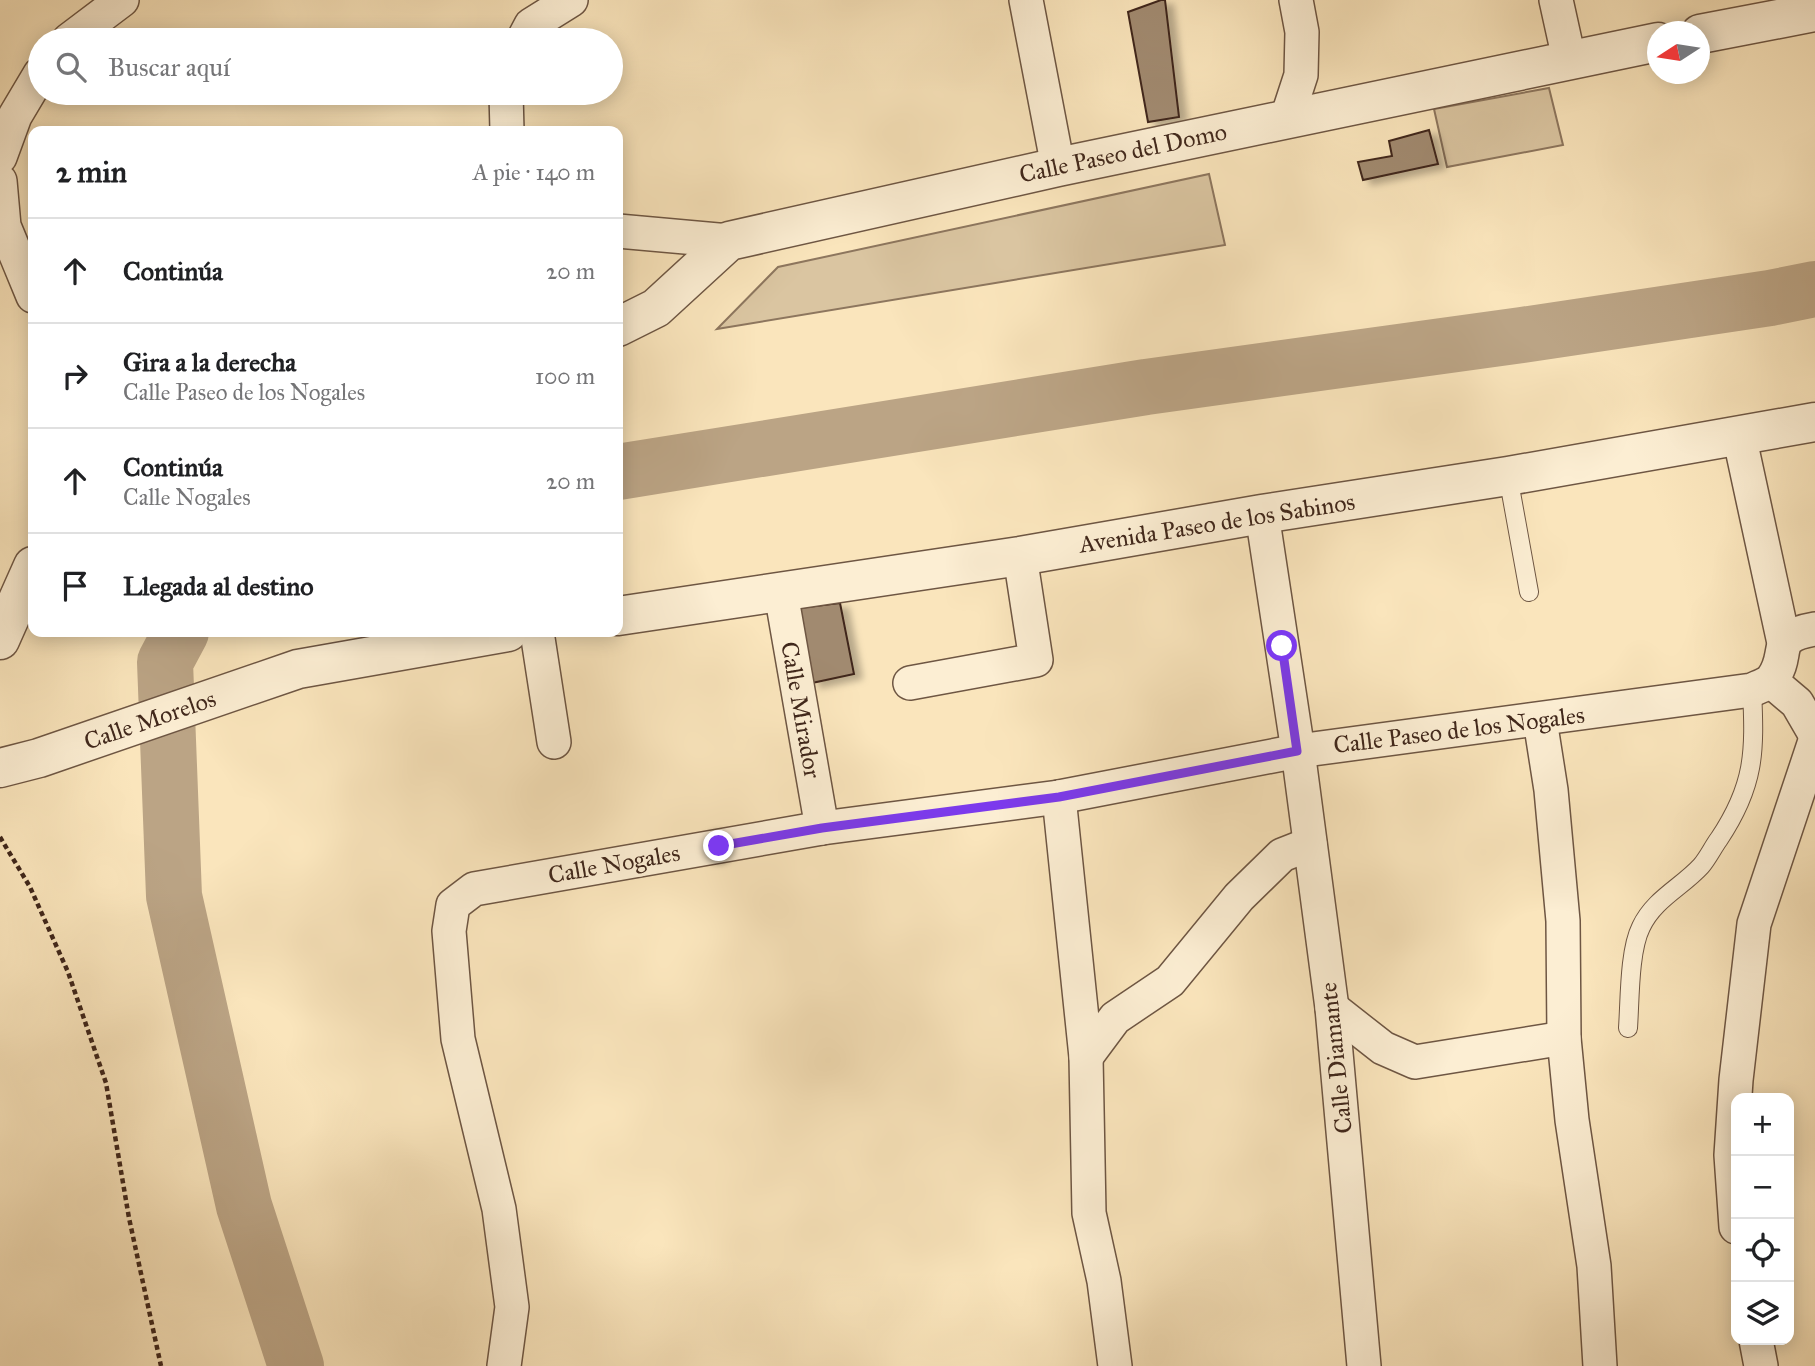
<!DOCTYPE html>
<html lang="es">
<meta charset="utf-8">
<style>
body{margin:0;font-family:"IM FELL Great Primer",serif;background:#f6f6f6;color:#202124}
.controls{position:absolute;right:21px;bottom:21px;display:grid;overflow:hidden;border-radius:14px;box-shadow:0 4px 18px #0003}
.controls button{width:63px;height:63px;display:grid;place-items:center;padding:0;border:0;border-bottom:2px solid #e0e0e0;background:#fff;color:#202124;font:35px sans-serif}
.compass{position:absolute;left:1647px;top:21px;width:63px;height:63px;border-radius:50%;background:#fff;box-shadow:0 4px 18px #0003;rotate:258deg}
.stop{position:absolute;width:21px;height:21px;margin:-16px;border:5px solid #7c3aed;border-radius:50%;background:#fff}
.stop.end{background:#7c3aed;border-color:#fff;box-shadow:0 2px 7px #0008}
.list{margin:0;padding:0;list-style:none}
h2{display:flex;justify-content:space-between;align-items:center;height:91px;margin:0;padding:0 28px;font-size:30px}
h2 small{font-size:23px;font-weight:400;color:#757577}
.list li{display:grid;grid-template-columns:46px 1fr auto;gap:21px;align-items:center;box-sizing:border-box;height:105px;padding:0 28px;border-top:2px solid #e0e0e0}
.list b{display:block;font-size:26px;white-space:nowrap}
.list p{margin:0;font-size:23px;white-space:nowrap;color:#757577}
.list em{font-size:23px;font-style:normal;color:#757577}
.icon{flex:none;width:38px;height:38px;fill:none;stroke:currentColor;stroke-width:2;stroke-linecap:round;stroke-linejoin:round}
.map{position:relative;flex:none;width:1815px;height:1366px;overflow:hidden}
.search{position:absolute;background:#fff;box-shadow:0 4px 18px #0003;left:28px;top:28px;width:595px;height:77px;display:flex;align-items:center;gap:18px;box-sizing:border-box;padding:0 24px;border-radius:38px;color:#757577;font-size:26px}
.panel{position:absolute;background:#fff;box-shadow:0 4px 18px #0003;left:28px;top:126px;width:595px;height:511px;border-radius:14px}
.map>svg:first-child{display:block}
.green{fill:#dac5a1;stroke:#8d765e;stroke-width:2}
.lines{fill:none;stroke-linecap:round;stroke-linejoin:round}
.river{stroke:#bba485;stroke-width:56}
.building{fill:#a18a6f;stroke:#40271b;stroke-width:2;filter:url(#shadow)}
.service-casing{stroke:#6e5643;stroke-width:20}
.minor-casing{stroke:#6e5643;stroke-width:36}
.tertiary-casing{stroke:#6e5643;stroke-width:41}
.path{stroke:#40271b;stroke-width:4.5;stroke-dasharray:5 3.5;stroke-linecap:butt}
.service{stroke:#fceed3;stroke-width:18}
.minor{stroke:#fceed3;stroke-width:33}
.tertiary{stroke:#fceed3;stroke-width:38}
.route{stroke:#7c3aed;stroke-width:9}
.labels{text-anchor:middle;stroke-width:6;stroke-linejoin:round;paint-order:stroke}
.street-label{font-size:24px;fill:#40271b;stroke:#fceed3}
</style>
<div class="map">
<svg width="1815" height="1366" viewBox="0 0 1815 1366">
<defs>
<filter id="shadow"><feDropShadow dx="8" dy="4.5" stdDeviation="3.5" flood-color="#0004"/></filter>
</defs>
<rect width="100%" height="100%" fill="#fae5bc"/>
<filter id="stains"><feTurbulence type="fractalNoise" baseFrequency=".00286" numOctaves="4"/><feColorMatrix values="0 0 0 0 .2 0 0 0 0 .09 0 0 0 0 .02 0 0 0 .5 -.17"/></filter>
<radialGradient id="worn" r=".72"><stop offset=".6" stop-color="#630" stop-opacity="0"/><stop offset="1" stop-color="#630" stop-opacity=".3"/></radialGradient>
<g class="green">
<polygon points="1549,88 1563,145 1447,167 1434,109"/>
<polygon points="1209,174 1225,245 717,329 778,267"/>
</g>
<g class="lines">
<g class="river">
<polyline points="618,472 1146,387 1522,335 1770,298 1815,289"/>
<polyline points="181,632 165,662 174,896 244,1206 296,1366"/>
</g>
</g>
<g class="building">
<polygon points="1161,0 1165,0 1179,117 1148,122 1128,12"/>
<polygon points="1429,130 1438,164 1363,180 1358,162 1392,156 1389,141"/>
<polygon points="840,603 854,674 812,683 799,608"/>
</g>
<g class="lines">
<defs>
<g id="service">
<polyline points="1508,476 1529,592"/>
<path d="M1628 1028C1630 1000 1629 951 1641 927 1654 899 1682 887 1701 866 1708 858 1713 847 1719 839 1755 785 1755 752 1752 690"/>
</g>
<g id="minor">
<polyline points="1026,0 1058,167"/>
<polyline points="1556,0 1569,59"/>
<polyline points="69,40 122,0"/>
<polyline points="523,40 531,25 571,0"/>
<polyline points="506,93 507,131"/>
<polyline points="1287,118 1301,75 1302,32 1296,0"/>
<polyline points="0,157 15,116 40,74"/>
<polyline points="0,181 4,226 33,296"/>
<polyline points="618,231 729,241"/>
<polyline points="1739,435 1784,643"/>
<polyline points="1262,514 1298,751 1332,1008 1364,1366"/>
<polyline points="781,593 822,828"/>
<polyline points="537,632 554,742"/>
<polyline points="1771,681 1797,703 1815,734"/>
<polyline points="910,683 1036,660 1020,556"/>
<polyline points="1540,720 1551,790 1563,921 1564,1038 1572,1120 1594,1266 1600,1366"/>
<polyline points="1059,797 1086,1057 1089,1213 1104,1281 1115,1366"/>
<polyline points="1332,1008 1383,1048 1415,1062 1564,1038"/>
<polyline points="1086,1057 1115,1018 1170,981 1239,897 1282,855 1310,844"/>
<polyline points="1736,1227 1731,1155 1736,1080 1754,924 1815,741"/>
<polyline points="1756,1340 1761,1366"/>
<path d="M504 1366 512 1307 499 1209 458 1039 449 931 453 905 474 889 822 828 1059 797 1298 751 1752 690C1758 687 1768 684 1772 679 1792 653 1768 637 1815 629"/>
</g>
<g id="tertiary">
<polyline points="1700,34 1815,12"/>
<polyline points="618,327 656,308 729,241 1058,167 1658,42"/>
<polyline points="618,616 1020,556 1262,514 1508,476 1815,422"/>
<polyline points="0,640 33,566"/>
<polyline points="0,768 39,758 298,669 508,632"/>
</g>
</defs>
<use href="#service" class="service-casing"/>
<use href="#minor" class="minor-casing"/>
<use href="#tertiary" class="tertiary-casing"/>
<polyline class="path" points="0,837 30,887 68,972 106,1083 129,1218 161,1366"/>
<use href="#service" class="service"/>
<use href="#minor" class="minor"/>
<use href="#tertiary" class="tertiary"/>
</g>
<g class="lines">
<polyline class="route" points="719,846 822,828 1059,797 1297,751 1282,646"/>
</g>
<g class="labels">
<g class="street-label">
<text transform="translate(1123 153) rotate(-12)" y="8">Calle Paseo del Domo</text>
<text transform="translate(1217 523) rotate(-9)" y="8">Avenida Paseo de los Sabinos</text>
<text transform="translate(801 710) rotate(80)" y="8">Calle Mirador</text>
<text transform="translate(150 720) rotate(-19)" y="8">Calle Morelos</text>
<text transform="translate(1459 730) rotate(-7)" y="8">Calle Paseo de los Nogales</text>
<text transform="translate(614 864) rotate(-10)" y="8">Calle Nogales</text>
<text transform="translate(1336 1058) rotate(-96)" y="8">Calle Diamante</text>
</g>
</g>
<rect width="100%" height="100%" filter="url(#stains)"/>
<rect width="100%" height="100%" fill="url(#worn)"/>
</svg>
<div class="controls">
<button>+</button>
<button>−</button>
<button><svg class="icon" aria-label="locate" viewBox="0 0 24 24"><circle cx="12" cy="12" r="6"/><path d="M12 2v4M12 18v4M2 12h4M18 12h4"/></svg></button>
<button><svg class="icon" aria-label="layers" viewBox="0 0 24 24"><path d="M12 4l9 5-9 5-9-5zM3 14l9 5 9-5"/></svg></button>
</div>
<svg class="compass" viewBox="-18 -18 36 36"><path d="M0-13l5 13h-10z" fill="#e53935"/><path d="M0 13l5-13h-10z" fill="#757577"/></svg>
<div class="stop" style="left:1282px;top:646px"></div>
<div class="stop end" style="left:719px;top:846px"></div>
<div class="search"><svg class="icon" aria-label="search" viewBox="0 0 24 24"><circle cx="10" cy="10" r="6"/><path d="M15 15l6 6"/></svg>Buscar aquí</div>
<section class="panel">
<h2>2 min<small>A pie · 140 m</small></h2>
<ul class="list">
<li><svg class="icon" aria-label="ahead" viewBox="0 0 24 24"><path d="M12 20V5M6 11l6-6 6 6"/></svg><div><b>Continúa</b></div><em>20 m</em></li>
<li><svg class="icon" aria-label="right" viewBox="0 0 24 24"><path d="M7 20v-9h11M14 6l5 5-5 5"/></svg><div><b>Gira a la derecha</b><p>Calle Paseo de los Nogales</p></div><em>100 m</em></li>
<li><svg class="icon" aria-label="ahead" viewBox="0 0 24 24"><path d="M12 20V5M6 11l6-6 6 6"/></svg><div><b>Continúa</b><p>Calle Nogales</p></div><em>20 m</em></li>
<li><svg class="icon" aria-label="arrive" viewBox="0 0 24 24"><path d="M6 21V4h12l-3 4 3 4H6"/></svg><div><b>Llegada al destino</b></div></li>
</ul>
</section>
</div>
